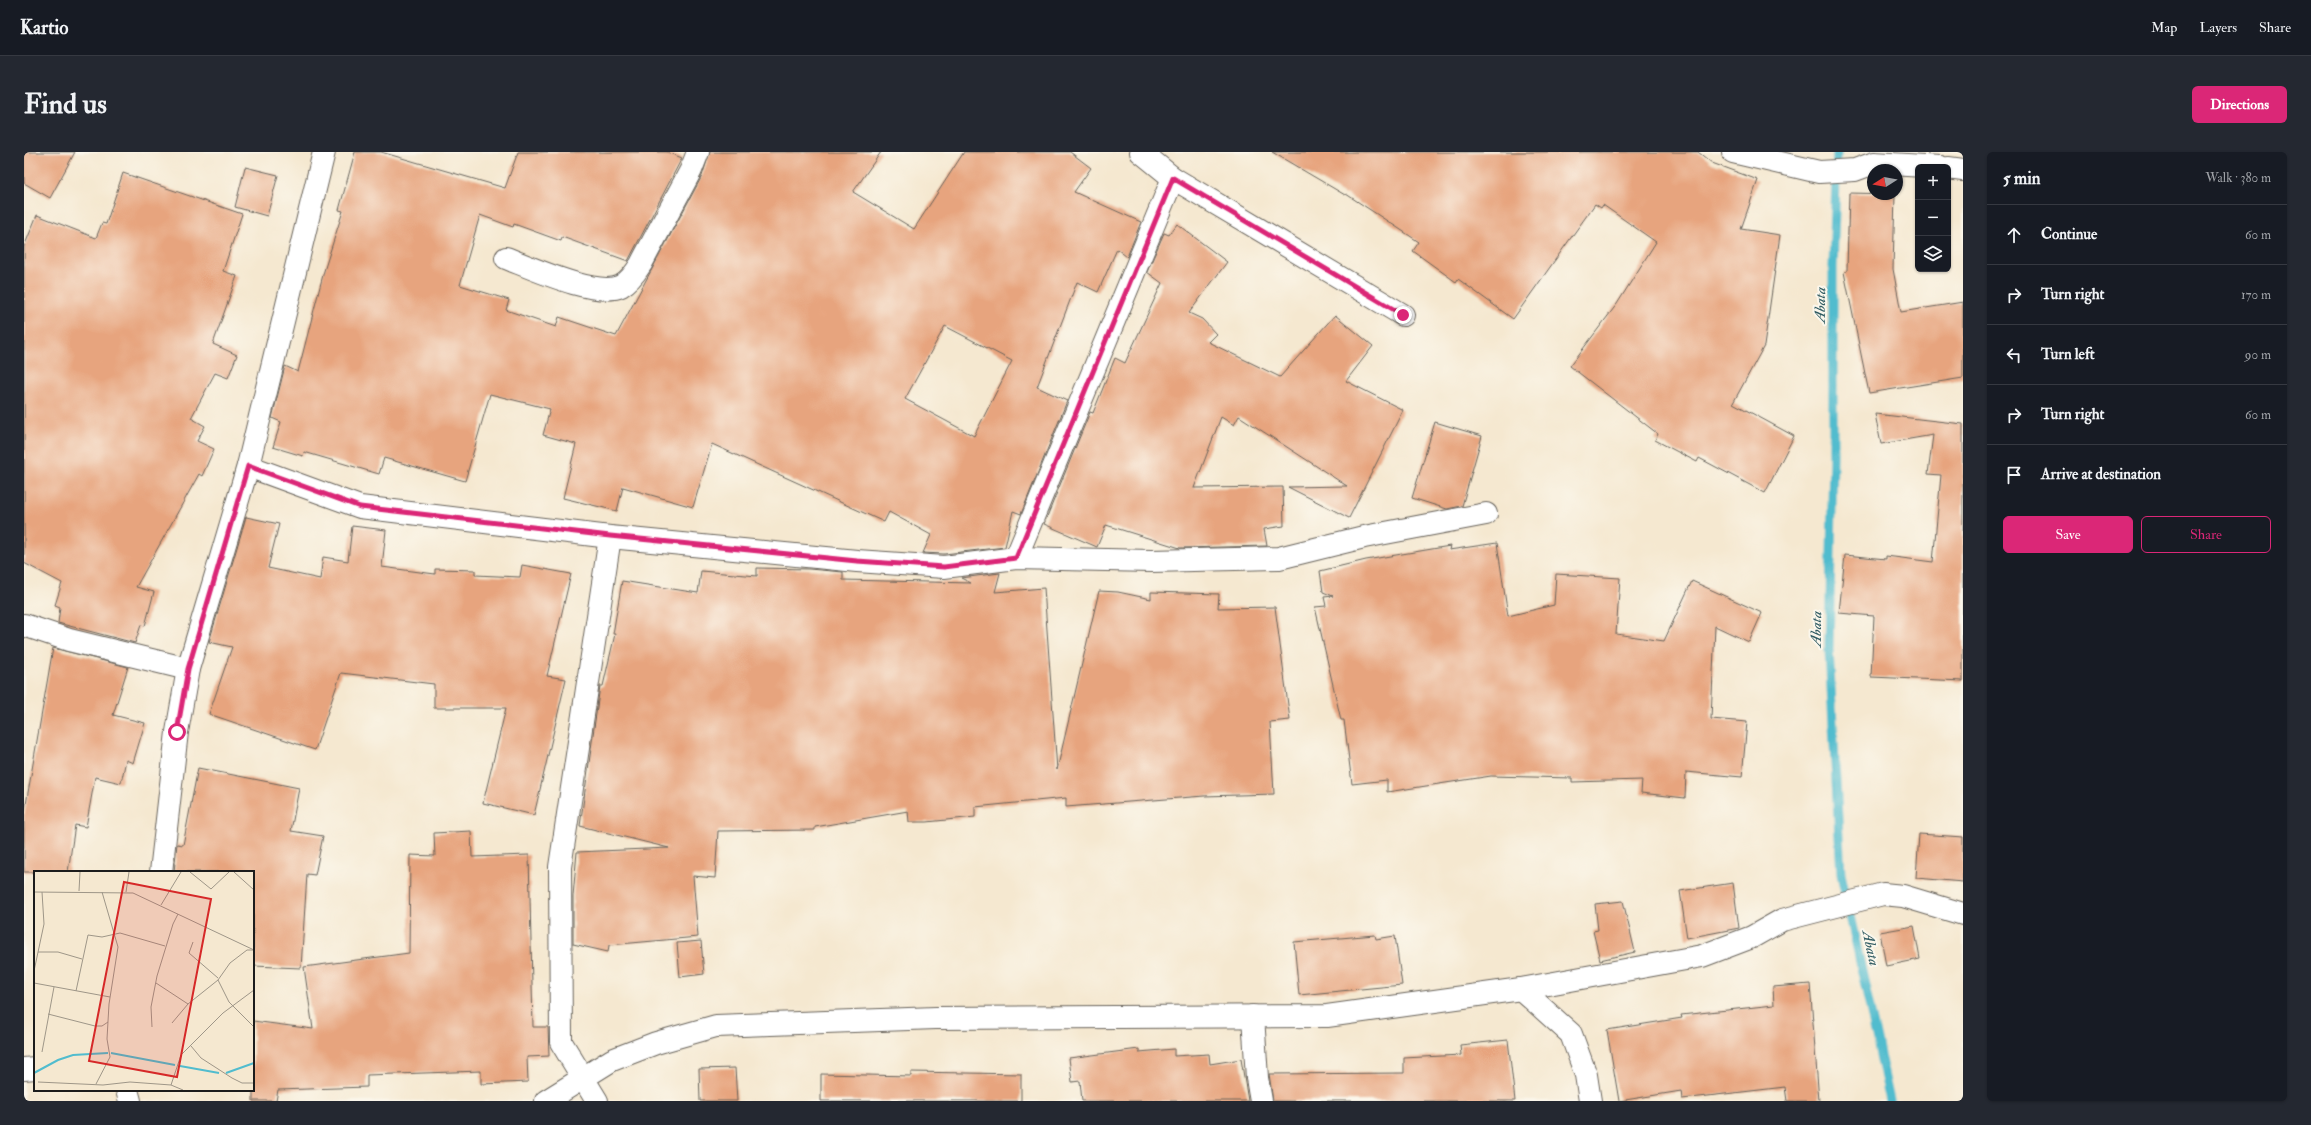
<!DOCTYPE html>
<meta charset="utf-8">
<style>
body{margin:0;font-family:"IM FELL Double Pica",serif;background:#242831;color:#f1f3f6}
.controls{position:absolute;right:12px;top:12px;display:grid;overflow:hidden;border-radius:6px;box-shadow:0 1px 3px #0004}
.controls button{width:36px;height:36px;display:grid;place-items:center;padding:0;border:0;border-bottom:1px solid #363941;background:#171b24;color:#f1f3f6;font:20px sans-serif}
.compass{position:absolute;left:1843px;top:12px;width:36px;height:36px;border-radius:50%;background:#171b24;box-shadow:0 1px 3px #0004;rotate:259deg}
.stop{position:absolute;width:12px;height:12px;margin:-9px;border:3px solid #db2777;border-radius:50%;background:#fff}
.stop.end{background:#db2777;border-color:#fff;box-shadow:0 1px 4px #0008}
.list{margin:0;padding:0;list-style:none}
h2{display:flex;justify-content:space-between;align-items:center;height:52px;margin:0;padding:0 16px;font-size:17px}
h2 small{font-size:13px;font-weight:400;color:#9ea1a6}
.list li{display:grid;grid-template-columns:26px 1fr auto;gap:12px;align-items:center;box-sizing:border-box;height:60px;padding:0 16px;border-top:1px solid #363941}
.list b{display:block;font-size:15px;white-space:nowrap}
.list em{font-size:13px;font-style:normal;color:#9ea1a6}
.actions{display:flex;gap:8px;padding:12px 16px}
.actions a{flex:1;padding:9px 0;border:1px solid #db2777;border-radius:6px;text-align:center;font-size:14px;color:#db2777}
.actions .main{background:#db2777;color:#fff}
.icon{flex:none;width:22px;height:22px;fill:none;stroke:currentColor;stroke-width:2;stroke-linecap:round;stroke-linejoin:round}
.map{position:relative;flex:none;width:1939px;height:949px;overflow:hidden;border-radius:6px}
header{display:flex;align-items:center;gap:24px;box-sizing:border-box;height:56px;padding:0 20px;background:#171b24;border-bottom:1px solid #363941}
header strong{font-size:19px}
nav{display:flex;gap:22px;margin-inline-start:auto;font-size:14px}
.intro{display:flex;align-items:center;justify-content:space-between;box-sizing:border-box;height:96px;padding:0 24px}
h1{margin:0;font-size:28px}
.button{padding:10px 18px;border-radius:6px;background:#db2777;color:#fff;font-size:14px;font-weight:700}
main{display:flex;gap:24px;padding:0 24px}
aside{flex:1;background:#171b24;border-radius:6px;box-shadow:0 1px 3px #0004}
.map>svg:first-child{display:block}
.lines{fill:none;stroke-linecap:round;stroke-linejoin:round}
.stream{stroke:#51bcce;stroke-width:9}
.building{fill:#e7a47e;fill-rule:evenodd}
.minor-casing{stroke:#68635b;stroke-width:24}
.minor{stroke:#fff;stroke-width:22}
.route{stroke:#db2777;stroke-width:5}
.labels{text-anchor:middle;stroke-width:4;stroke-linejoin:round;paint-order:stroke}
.water-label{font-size:15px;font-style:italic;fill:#315c63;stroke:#fbf7ec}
.inset-river{fill:none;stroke:#51bcce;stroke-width:2}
.inset-road{fill:none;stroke:#9e9688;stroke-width:1}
.view{fill:#d62828;fill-opacity:0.15;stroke:#d62828;stroke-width:2}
.inset-edge{fill:none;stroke:#1c1c1c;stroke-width:2}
</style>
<header>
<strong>Kartio</strong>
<nav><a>Map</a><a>Layers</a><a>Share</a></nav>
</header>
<div class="intro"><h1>Find us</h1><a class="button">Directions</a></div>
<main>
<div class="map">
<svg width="1939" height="949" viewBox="0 0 1939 949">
<rect width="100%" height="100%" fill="#fbf7ec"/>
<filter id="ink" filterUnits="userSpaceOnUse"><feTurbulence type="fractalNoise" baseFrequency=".025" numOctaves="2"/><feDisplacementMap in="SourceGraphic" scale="8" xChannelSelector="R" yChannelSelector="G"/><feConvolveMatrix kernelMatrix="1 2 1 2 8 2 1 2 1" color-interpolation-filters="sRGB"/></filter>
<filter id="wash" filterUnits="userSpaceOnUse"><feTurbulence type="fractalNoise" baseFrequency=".012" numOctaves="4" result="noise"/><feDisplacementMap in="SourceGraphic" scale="16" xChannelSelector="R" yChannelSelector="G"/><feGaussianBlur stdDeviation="0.9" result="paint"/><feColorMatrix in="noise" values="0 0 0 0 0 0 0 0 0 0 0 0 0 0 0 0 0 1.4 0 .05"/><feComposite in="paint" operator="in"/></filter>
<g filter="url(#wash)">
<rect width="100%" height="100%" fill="#f5e8d0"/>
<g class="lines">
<polyline class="stream" points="1813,0 1809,115 1809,305 1805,498 1817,722 1866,949"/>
</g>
<g id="blocks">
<g class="building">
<polygon points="0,0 51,0 26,46 0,31"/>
<path d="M331 0H357L481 36 494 0H643L658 6 604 109 538 85 537 89 490 72 489 75 456 63 436 133 485 148 482 158 532 175 535 165 592 184 678 24 686 0H857L829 40 890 77 940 0H1046L1067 16 1050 40 1117 70 1103 105 1093 97 1074 140 1053 130 1013 235 1043 249 997 362 989 359 981 395 920 402 899 401 907 383 865 360 860 370 688 292 669 355 599 335 593 359 539 346 552 292 519 283 526 257 466 242 441 329 360 306 355 322 280 300 279 304 249 295 257 270 248 266 261 214 274 220 300 119 319 59 315 58ZM921 174 988 209 950 284 881 247Z"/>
<polygon points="1248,0 1674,0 1688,11 1734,28 1717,77 1756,83 1740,194 1709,251 1770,284 1741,341 1675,306 1673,310 1631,288 1634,282 1546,214 1593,152 1632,90 1579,53 1577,56 1571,52 1489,167 1434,127 1432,130 1389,99 1395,90 1374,76 1322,42 1321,43"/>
<polygon points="221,15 254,23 243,64 211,55"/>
<polygon points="99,21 218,62 199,119 213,124 189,192 213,203 204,226 191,221 167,266 181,274 173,289 190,297 178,324 175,322 112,435 130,440 121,474 117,473 111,491 34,471 36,455 31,453 38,431 0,411 0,95 13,63 72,86 78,71 82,72"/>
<polygon points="1825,41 1871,42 1869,117 1877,160 1939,150 1939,226 1845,241 1820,120 1823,119"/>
<polygon points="1153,72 1203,110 1165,161 1178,167 1192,182 1184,190 1256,225 1311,163 1349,194 1322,229 1379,258 1325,366 1264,335 1323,334 1215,264 1210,273 1197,265 1170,336 1259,335 1260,374 1240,377 1243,394 1156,396 1082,373 1073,395 1020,372 1066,260 1069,261 1091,206 1101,211 1138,131 1123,120 1140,81 1145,83"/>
<polygon points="1851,262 1939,272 1939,529 1847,525 1850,464 1815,461 1821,403 1862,407 1862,404 1909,410 1917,323 1904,322 1909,283 1857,292"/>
<polygon points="1411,270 1458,284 1438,354 1423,357 1388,346"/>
<polygon points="222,365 255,372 244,416 296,427 299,405 324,409 328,374 362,378 358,415 411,422 411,417 451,418 451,423 496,425 498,413 547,422 523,524 542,527 510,663 459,651 482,556 410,556 410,532 317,521 291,598 185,562 208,495 185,490"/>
<polygon points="1473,391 1484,464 1530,453 1532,422 1596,426 1592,482 1640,489 1668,429 1738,461 1725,490 1691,474 1687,567 1723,570 1718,625 1662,620 1661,646 1617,641 1618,628 1548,630 1548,626 1467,624 1363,640 1363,628 1328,632 1320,568 1317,568 1291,455 1302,454 1300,445 1309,444 1299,440 1296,419 1342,408 1426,394 1425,398"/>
<polygon points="733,416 785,417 819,420 819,428 947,431 937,426 976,421 971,440 1020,436 1033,618 1075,439 1094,440 1127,447 1127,440 1195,442 1194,456 1251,455 1266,568 1246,570 1250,642 1180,644 1042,655 1042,646 951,655 951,665 903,670 885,670 884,659 791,675 791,678 694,679 691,726 669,724 674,785 585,793 584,800 549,792 549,744 553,700 645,696 556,674 576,534 579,534 591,482 589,482 598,429 674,441 677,419 733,424"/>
<polygon points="29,496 104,515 89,563 121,571 109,611 102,608 97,631 71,625 62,675 51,673 44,720 0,720 0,664"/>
<polygon points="174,616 275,636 267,679 299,684 291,723 283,722 277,816 229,814 229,720 150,720 153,692 159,693"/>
<polygon points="447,679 448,705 505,703 509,875 524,875 525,904 503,905 504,930 457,932 457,919 343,923 343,935 254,938 252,949 229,949 229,869 289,877 280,815 385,801 386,703 411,704 410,681"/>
<polygon points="1895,682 1939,685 1939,730 1892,726"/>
<polygon points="1709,731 1715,776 1663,786 1656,739"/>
<polygon points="1599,749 1611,800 1576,808 1569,779 1574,778 1571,752"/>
<polygon points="1890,774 1896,807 1862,814 1856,780"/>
<polygon points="1351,783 1352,787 1371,784 1378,833 1275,843 1270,790"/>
<polygon points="677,789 680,822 656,825 653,791"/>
<polygon points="1786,832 1795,949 1763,949 1761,935 1658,947 1657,939 1595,949 1583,878 1658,866 1657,863 1750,853 1749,835"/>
<polygon points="1484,888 1491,949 1249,949 1245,922 1380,921 1380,906 1437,903 1436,893"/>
<polygon points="1115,897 1115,900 1150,897 1150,904 1185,902 1186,912 1217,907 1224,949 1058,949 1056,929 1048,930 1045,906"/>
<polygon points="711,916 713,949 676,949 675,917"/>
<polygon points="887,920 997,922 997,949 797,949 797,922 887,924"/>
</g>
</g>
</g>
<g filter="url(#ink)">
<use href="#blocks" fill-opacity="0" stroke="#68635b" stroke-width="1"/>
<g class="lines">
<defs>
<g id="minor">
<polyline points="1117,0 1149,26 1379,163"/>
<polyline points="1709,0 1795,20 1831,18 1850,11 1916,15"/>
<polyline points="1924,16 1939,18"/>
<path d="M482 106C508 116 573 146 597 134 606 129 612 120 617 112L667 18 674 0"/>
<polyline points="224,314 336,355 586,385 833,409 920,415 992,406 1127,409 1255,406 1340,385 1462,362"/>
<polyline points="992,406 1149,26"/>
<polyline points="0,473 45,488 164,517"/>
<polyline points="137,720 153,580 164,517 224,314 300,0"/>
<polyline points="1497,837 1547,882 1562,923 1566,949"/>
<polyline points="1229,864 1233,926 1237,949"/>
<polyline points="0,917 11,916"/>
<polyline points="103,938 106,949"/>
<polyline points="522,949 588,908 632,891 692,874 912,866 1303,864 1497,837 1678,804 1728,785 1758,768 1859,742 1879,744 1939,762"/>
<polyline points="573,949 537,890 536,715 586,385"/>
</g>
</defs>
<use href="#minor" class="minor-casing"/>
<use href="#minor" class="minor"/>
</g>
</g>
<g class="lines" filter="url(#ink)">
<polyline class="route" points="153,580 164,517 224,314 336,355 586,384 833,409 920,415 992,406 1149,26 1379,163"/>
</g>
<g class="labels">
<g class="water-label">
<text transform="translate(1796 153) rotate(-89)" y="5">Abata</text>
<text transform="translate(1792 477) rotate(-89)" y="5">Abata</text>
<text transform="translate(1847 796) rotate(78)" y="5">Abata</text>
</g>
</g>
<g transform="translate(10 719)">
<rect width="220" height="220" fill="#f5e8d0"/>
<path class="inset-river" d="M77 182 141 194M146 195 185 202M0 202 24 189 39 184 74 182M192 202 220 192"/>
<path class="inset-road" d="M156 1 177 18 195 1M200 1 220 19M45 20 46 1M0 21 99 22 220 79M92 21 95 1M127 34 147 1M159 71 155 82 184 107M4 81H24L48 88M0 100 10 53 8 21M184 109 195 131 220 156M0 112 76 126M122 112 154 133M42 120 54 64 68 66 86 62 131 75M14 143 61 155H68L74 151M138 152 154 133 184 109 196 92 213 79H219M118 156 117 136 123 105 139 53 144 43M157 175 167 187 198 207 208 212H220M8 181 20 116M4 211 69 214 96 211 137 214 149 219M62 213 76 186 73 168 75 133 84 76 68 21M137 214 147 184 189 142 220 119"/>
<path class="view" d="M90 11 177 28 143 206 55 190Z"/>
<rect width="220" height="220" class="inset-edge"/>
</g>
</svg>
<div class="controls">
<button>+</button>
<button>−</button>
<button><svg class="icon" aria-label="layers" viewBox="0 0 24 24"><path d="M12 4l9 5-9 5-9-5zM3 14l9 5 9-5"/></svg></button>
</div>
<svg class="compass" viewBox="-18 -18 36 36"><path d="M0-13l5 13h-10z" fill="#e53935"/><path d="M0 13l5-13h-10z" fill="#9ea1a6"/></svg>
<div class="stop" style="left:153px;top:580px"></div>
<div class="stop end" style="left:1379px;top:163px"></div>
</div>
<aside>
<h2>5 min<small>Walk · 380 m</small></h2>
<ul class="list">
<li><svg class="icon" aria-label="ahead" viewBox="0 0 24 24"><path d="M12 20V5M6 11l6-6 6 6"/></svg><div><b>Continue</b></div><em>60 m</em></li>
<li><svg class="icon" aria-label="right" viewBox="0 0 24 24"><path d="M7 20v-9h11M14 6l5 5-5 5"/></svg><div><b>Turn right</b></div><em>170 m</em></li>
<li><svg class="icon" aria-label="left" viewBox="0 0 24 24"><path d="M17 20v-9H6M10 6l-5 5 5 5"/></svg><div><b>Turn left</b></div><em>90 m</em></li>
<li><svg class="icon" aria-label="right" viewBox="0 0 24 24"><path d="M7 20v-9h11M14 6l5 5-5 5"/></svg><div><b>Turn right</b></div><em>60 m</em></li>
<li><svg class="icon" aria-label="arrive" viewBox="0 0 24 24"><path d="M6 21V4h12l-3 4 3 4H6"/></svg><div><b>Arrive at destination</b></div></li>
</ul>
<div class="actions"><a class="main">Save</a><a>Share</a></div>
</aside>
</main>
